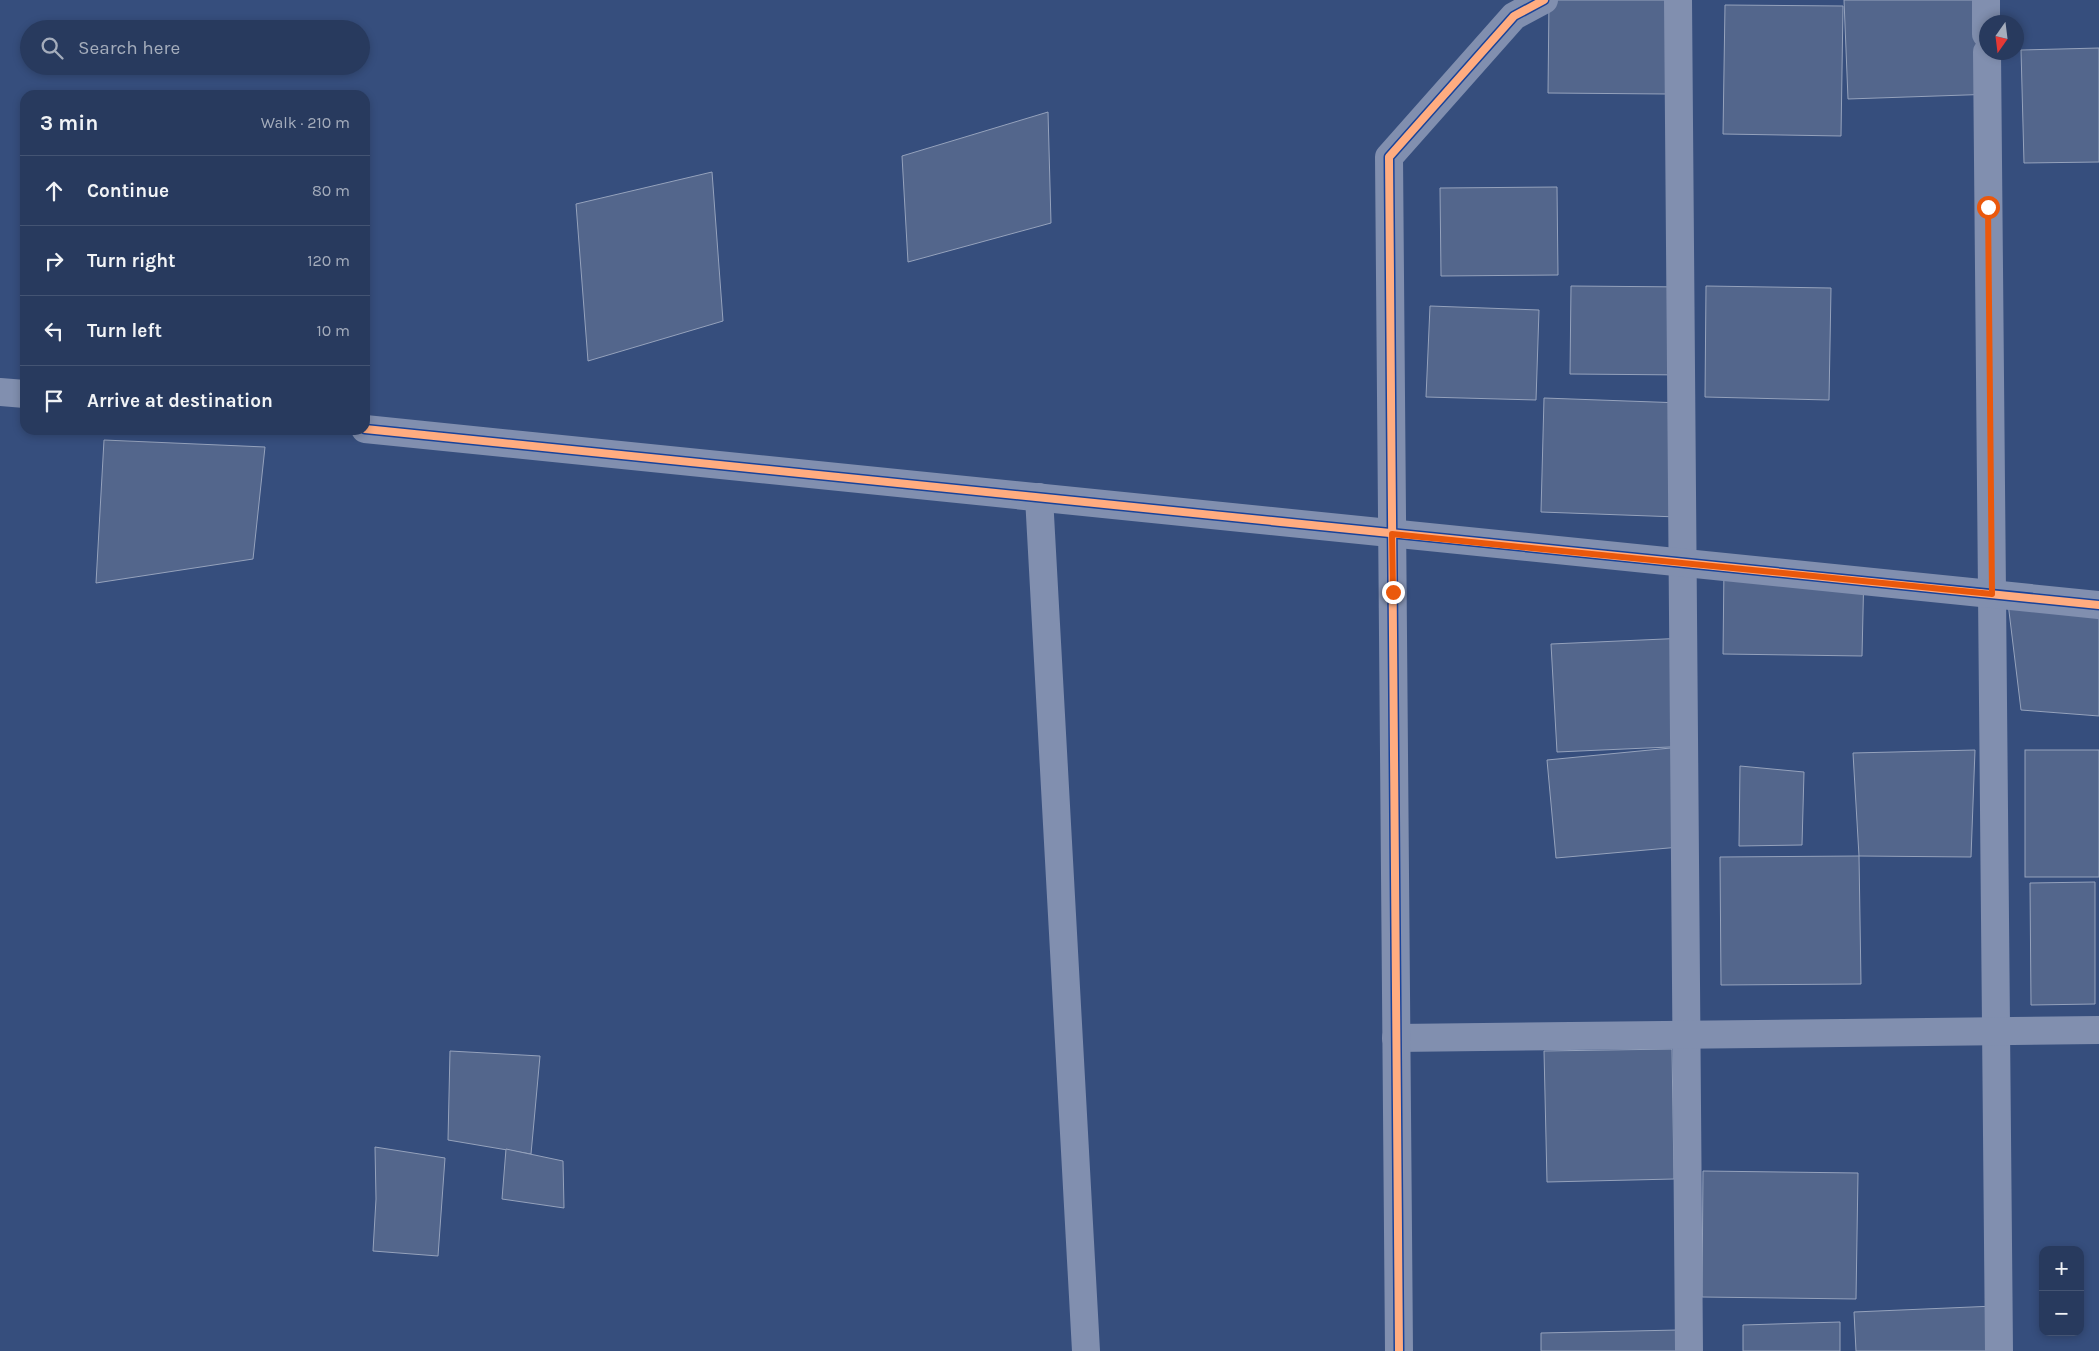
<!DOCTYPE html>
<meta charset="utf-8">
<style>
body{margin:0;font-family:Karla,sans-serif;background:#344567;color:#f1f3f6}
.controls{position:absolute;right:15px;bottom:15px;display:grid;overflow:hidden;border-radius:10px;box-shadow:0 2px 8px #0003}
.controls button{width:45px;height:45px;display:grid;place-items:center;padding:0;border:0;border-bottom:1px solid #445473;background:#283a5e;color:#f1f3f6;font:25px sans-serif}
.compass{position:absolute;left:1979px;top:15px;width:45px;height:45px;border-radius:50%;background:#283a5e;box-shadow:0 2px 8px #0003;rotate:194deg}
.stop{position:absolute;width:15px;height:15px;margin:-11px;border:4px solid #ea580c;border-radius:50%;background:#fff}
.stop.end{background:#ea580c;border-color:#fff;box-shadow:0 1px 5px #0008}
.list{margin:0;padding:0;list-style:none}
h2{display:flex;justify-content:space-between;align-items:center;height:65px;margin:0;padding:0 20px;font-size:21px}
h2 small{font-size:16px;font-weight:400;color:#a5adbc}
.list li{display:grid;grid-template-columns:32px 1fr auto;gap:15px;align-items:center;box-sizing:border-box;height:70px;padding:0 20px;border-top:1px solid #445473}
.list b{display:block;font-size:19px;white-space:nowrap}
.list em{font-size:16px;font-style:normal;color:#a5adbc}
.icon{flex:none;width:28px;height:28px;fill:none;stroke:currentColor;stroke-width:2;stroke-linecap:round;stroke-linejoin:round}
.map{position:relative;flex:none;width:2099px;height:1351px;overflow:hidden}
.search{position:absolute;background:#283a5e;box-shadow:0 2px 8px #0003;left:20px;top:20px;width:350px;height:55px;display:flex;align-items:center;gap:12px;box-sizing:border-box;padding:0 18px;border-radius:28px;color:#a5adbc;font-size:19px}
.panel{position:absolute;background:#283a5e;box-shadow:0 2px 8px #0003;left:20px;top:90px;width:350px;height:345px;border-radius:15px}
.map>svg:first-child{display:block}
.building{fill:#53668c;stroke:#95a2bc}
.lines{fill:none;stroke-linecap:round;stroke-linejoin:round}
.minor{stroke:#818faf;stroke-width:28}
.cycleway-casing{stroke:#19439a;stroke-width:11}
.cycleway{stroke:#ffac80;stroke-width:8}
.route{stroke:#ea580c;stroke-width:6}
</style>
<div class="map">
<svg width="2099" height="1351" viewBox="0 0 2099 1351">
<rect width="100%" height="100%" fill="#364e7d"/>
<g class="building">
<polygon points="1549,0 1666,0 1666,94 1548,93"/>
<polygon points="1844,0 1991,0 1995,94 1848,99"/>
<polygon points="1725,5 1843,6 1841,136 1723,134"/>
<polygon points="2099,48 2099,162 2024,163 2021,50"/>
<polygon points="1048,112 1051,223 908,262 902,156"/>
<polygon points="712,172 723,321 588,361 576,204"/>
<polygon points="1557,187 1558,275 1441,276 1440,188"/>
<polygon points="1571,286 1688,287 1687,375 1570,374"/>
<polygon points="1706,286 1831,288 1829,400 1705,397"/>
<polygon points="1430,306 1539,310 1536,400 1426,397"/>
<polygon points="1544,398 1682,403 1678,517 1541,512"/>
<polygon points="104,440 265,447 253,559 96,583"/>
<polygon points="1724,566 1864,568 1862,656 1723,654"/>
<polygon points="2099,601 2099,716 2021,710 2008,603"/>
<polygon points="1687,638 1692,746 1557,752 1551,644"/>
<polygon points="1681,747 1691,846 1556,858 1547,760"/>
<polygon points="1975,750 1971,857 1859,856 1853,753"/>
<rect x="2025" y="750" width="74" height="127"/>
<polygon points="1740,766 1804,772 1802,845 1739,846"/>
<polygon points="1859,856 1861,984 1721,985 1720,857"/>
<polygon points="2095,882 2095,1004 2031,1005 2030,883"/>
<polygon points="1672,1049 1674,1179 1547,1182 1544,1051"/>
<polygon points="450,1051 540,1056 531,1154 448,1140"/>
<polygon points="375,1147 445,1158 438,1256 373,1251 376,1199"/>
<polygon points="506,1149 563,1161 564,1208 502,1199"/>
<polygon points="1703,1171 1858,1173 1856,1299 1702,1297"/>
<polygon points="1995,1306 1996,1351 1856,1351 1854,1312"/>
<polygon points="1840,1322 1840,1351 1743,1351 1743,1325"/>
<polygon points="1678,1330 1679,1351 1541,1351 1541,1333"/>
</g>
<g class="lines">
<g class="minor">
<polyline points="1678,0 1689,1351"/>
<polyline points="1986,0 1986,34"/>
<polyline points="1987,52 1999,1351"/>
<polyline points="0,392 25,394"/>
<polyline points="365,429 2099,605"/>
<polyline points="1039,497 1086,1351"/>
<polyline points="1396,1038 2099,1030"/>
<polyline points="1399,1351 1389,157 1514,16 1544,0"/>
</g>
<defs>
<g id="cycleway">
<polyline points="365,429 2099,605"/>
<polyline points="1399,1351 1389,157 1514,16 1544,0"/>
</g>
</defs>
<use href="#cycleway" class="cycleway-casing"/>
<use href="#cycleway" class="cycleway"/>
</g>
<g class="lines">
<polyline class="route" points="1393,592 1392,534 1992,594 1988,207"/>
</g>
</svg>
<div class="controls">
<button>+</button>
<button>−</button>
</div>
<svg class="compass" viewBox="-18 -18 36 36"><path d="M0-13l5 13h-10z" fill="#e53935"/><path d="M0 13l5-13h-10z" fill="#a5adbc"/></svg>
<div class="stop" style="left:1988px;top:207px"></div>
<div class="stop end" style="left:1393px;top:592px"></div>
<div class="search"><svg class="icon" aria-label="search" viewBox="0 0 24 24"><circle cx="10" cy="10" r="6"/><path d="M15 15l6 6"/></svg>Search here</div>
<section class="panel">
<h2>3 min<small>Walk · 210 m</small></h2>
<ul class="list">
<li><svg class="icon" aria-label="ahead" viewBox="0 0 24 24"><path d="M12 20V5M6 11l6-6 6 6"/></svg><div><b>Continue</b></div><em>80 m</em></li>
<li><svg class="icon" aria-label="right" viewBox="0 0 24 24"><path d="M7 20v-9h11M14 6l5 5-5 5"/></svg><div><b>Turn right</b></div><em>120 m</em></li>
<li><svg class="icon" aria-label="left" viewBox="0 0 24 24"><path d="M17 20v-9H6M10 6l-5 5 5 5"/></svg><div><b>Turn left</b></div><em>10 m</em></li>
<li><svg class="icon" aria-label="arrive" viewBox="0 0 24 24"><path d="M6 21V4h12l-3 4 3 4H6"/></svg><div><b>Arrive at destination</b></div></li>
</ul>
</section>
</div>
